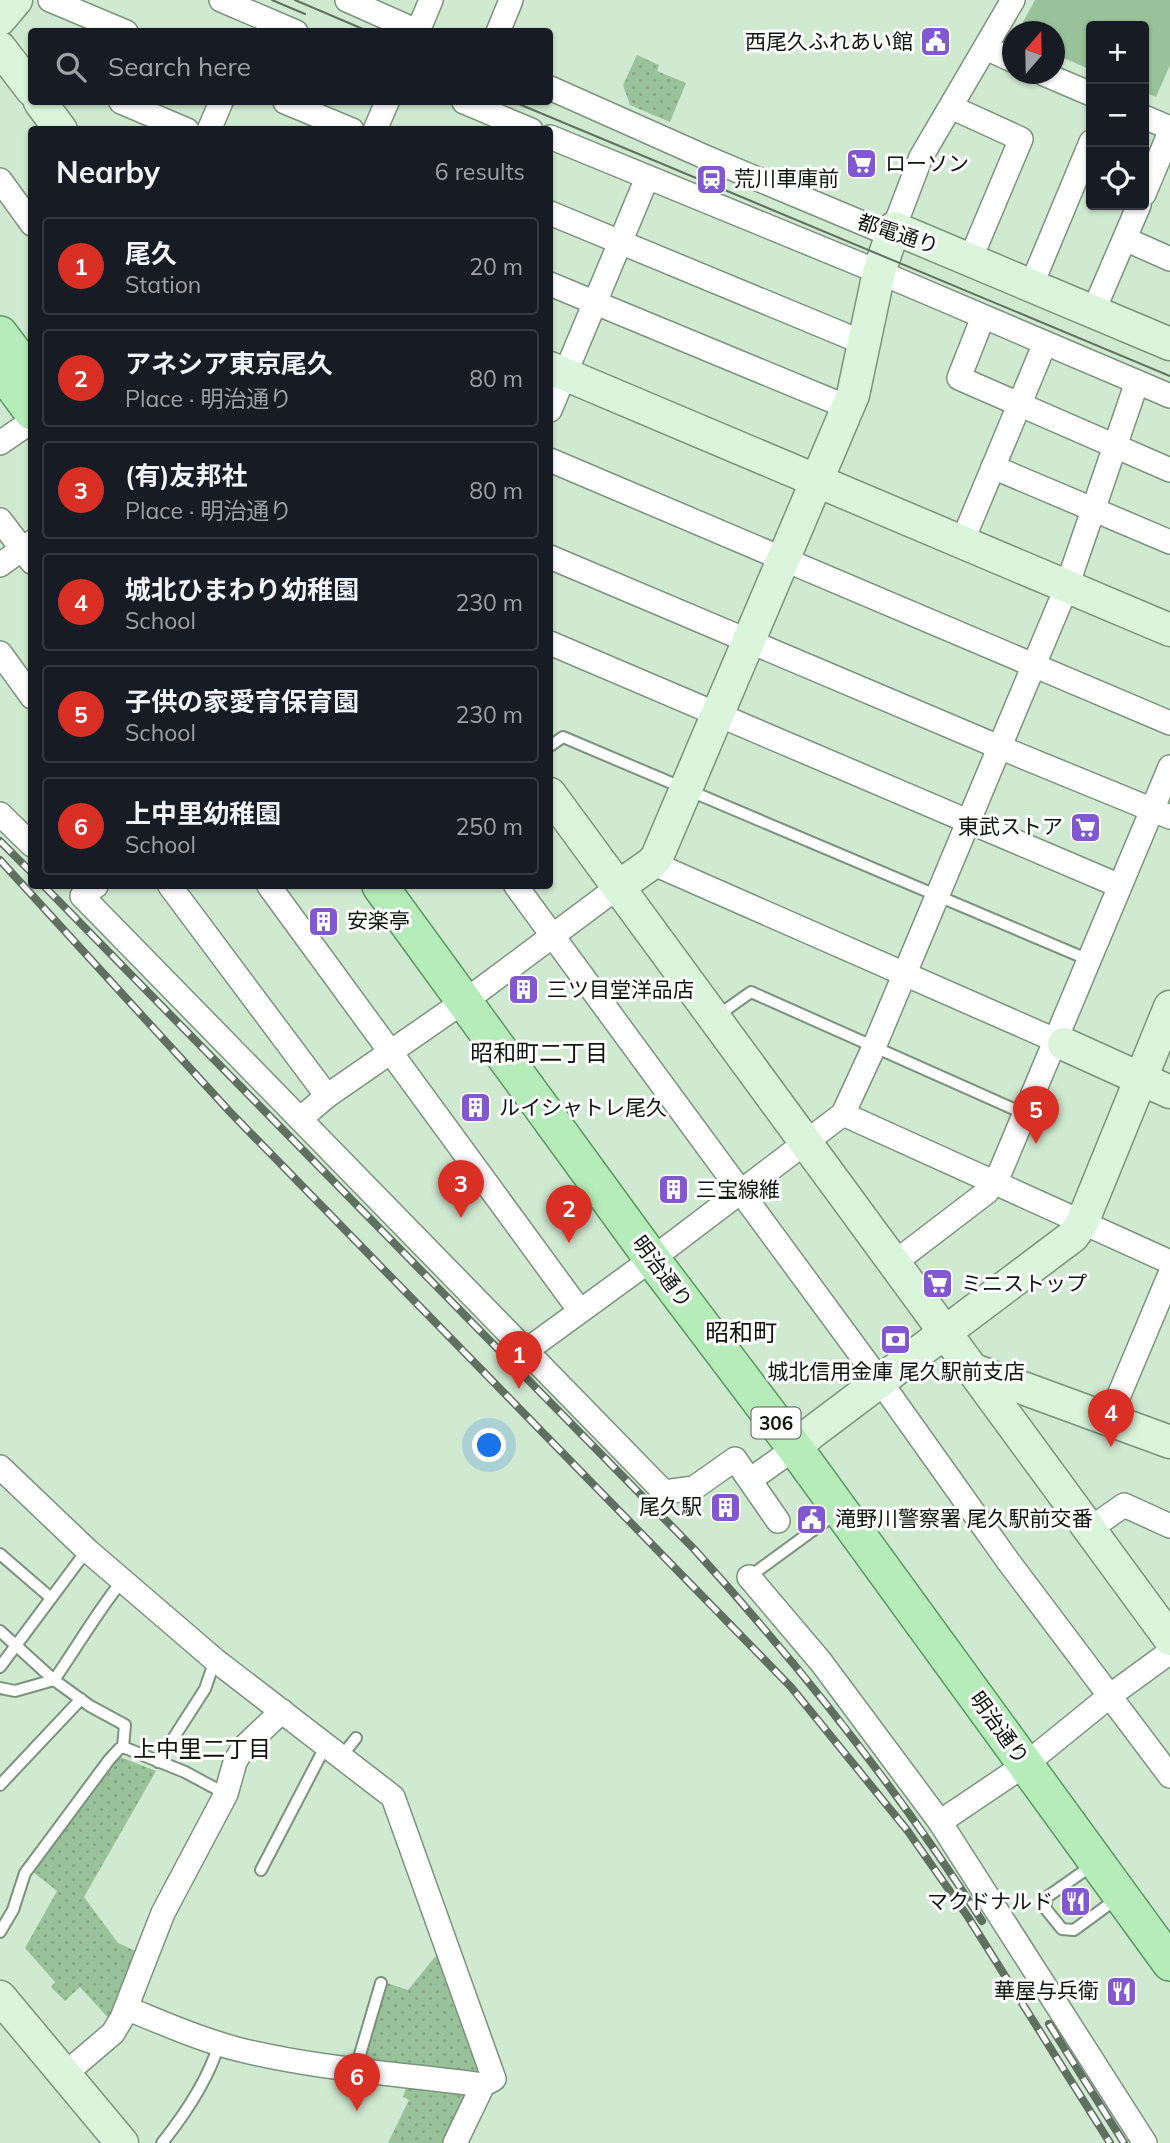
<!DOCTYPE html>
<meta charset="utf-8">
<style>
body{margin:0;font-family:Mulish,"Noto Sans JP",sans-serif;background:#20242c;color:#f1f3f6}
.controls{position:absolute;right:21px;top:21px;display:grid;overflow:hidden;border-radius:7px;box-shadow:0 2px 5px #0004}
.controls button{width:63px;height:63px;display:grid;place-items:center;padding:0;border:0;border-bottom:2px solid #363941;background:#171b24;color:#f1f3f6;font:35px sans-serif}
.compass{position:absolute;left:1002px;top:21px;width:63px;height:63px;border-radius:50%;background:#171b24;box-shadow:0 2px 5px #0004;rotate:20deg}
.you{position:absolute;left:490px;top:1446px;width:24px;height:24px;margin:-18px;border:5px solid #fff;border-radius:50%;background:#1a73e8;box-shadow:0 0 0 10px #1a73e833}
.badge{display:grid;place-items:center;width:46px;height:46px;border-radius:50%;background:#d93025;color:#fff;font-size:23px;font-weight:700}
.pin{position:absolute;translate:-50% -58px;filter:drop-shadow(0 2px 4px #0008)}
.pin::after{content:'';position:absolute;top:37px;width:24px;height:21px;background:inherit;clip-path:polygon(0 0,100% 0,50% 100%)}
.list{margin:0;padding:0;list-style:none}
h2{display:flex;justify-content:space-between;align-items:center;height:91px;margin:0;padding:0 28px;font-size:30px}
h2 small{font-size:23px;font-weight:400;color:#9ea1a6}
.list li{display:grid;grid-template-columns:46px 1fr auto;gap:21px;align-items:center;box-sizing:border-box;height:98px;margin:0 14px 14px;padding:0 14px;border:2px solid #363941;border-radius:7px}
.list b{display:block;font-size:26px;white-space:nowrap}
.list p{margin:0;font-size:23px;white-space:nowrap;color:#9ea1a6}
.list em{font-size:23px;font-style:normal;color:#9ea1a6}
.icon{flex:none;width:38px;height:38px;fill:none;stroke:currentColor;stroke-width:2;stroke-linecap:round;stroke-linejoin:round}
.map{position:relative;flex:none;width:1170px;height:2143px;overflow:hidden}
.search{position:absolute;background:#171b24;box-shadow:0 2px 5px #0004;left:28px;top:28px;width:525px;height:77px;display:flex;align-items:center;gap:18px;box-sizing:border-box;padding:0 24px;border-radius:7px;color:#9ea1a6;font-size:26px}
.panel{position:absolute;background:#171b24;box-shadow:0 2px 5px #0004;left:28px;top:126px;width:525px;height:763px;border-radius:7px}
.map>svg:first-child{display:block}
.grass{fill:url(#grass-dots)}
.pitch{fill:#99c19a}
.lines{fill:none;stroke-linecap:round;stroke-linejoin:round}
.lane-casing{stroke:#7b937c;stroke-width:14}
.street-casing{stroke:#7b937c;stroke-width:26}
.secondary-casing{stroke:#7b937c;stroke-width:35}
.primary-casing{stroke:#5a995f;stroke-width:38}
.lane{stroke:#fff;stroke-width:10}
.street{stroke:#fff;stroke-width:23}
.secondary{stroke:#daf5dc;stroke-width:32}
.primary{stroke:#b5ecb9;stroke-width:35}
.tram{stroke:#5f6f60;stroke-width:2}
.rail-casing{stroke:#5f6f60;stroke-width:8}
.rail{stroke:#fff;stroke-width:5;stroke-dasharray:16;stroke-linecap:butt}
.labels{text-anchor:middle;stroke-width:6;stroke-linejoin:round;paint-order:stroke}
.shield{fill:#fff;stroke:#565c56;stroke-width:2}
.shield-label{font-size:19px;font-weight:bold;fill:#0d160e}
.poi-label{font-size:21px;fill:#0d160e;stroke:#fff;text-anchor:start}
.street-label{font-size:21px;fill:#0d160e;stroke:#fff}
.neighbourhood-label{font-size:23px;fill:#0d160e;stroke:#fff}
.quarter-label{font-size:24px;fill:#0d160e;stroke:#fff}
</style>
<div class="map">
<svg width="1170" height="2143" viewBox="0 0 1170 2143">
<defs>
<pattern id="grass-dots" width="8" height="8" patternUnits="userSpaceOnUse" patternTransform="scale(1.75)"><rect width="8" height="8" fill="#99c19a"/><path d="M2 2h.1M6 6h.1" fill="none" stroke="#83a584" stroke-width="1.8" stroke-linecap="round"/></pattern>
</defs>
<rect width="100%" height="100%" fill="#d0e9d1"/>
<g class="grass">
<polygon points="637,55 659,65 657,71 686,83 670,122 630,105 623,85"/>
<polygon points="120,1757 156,1771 84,1897 118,1943 140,1953 113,2023 80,1987 65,2001 51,1987 55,1982 25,1948 57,1891 33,1872"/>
<polygon points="439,1952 485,2071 478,2076 363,2065 387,1983 408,1990"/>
<polygon points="407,2085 468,2090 451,2143 388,2143 409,2100 403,2097"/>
</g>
<polygon class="pitch" points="1035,0 1170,0 1170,65 1156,97 1144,92 1144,26 1091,26 1091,70 1055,54 1054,32 1018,31"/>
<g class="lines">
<defs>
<g id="lane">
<polyline points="550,746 563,737 1089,960"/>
<polyline points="717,1016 751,992 1025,1114"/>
<polyline points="0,1554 51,1598"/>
<polyline points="749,1577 827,1520"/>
<polyline points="0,1631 54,1680 90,1706 125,1725 123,1747 185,1772 226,1794"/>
<polyline points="0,1667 87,1550"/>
<path d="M0 1688 15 1691 54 1680C77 1647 97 1612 122 1581"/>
<polyline points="341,1757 356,1738"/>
<polyline points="158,1762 205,1689 215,1660"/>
<polyline points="0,1785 81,1699"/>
<polyline points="1094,1864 1047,1897 1045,1908 1062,1929 1074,1930 1119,1897"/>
<polyline points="261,1870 326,1745"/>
<polyline points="0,1932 13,1910 25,1873 34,1861 109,1760 119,1749 123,1747"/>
<polyline points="356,2068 381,1983"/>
<path d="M162 2143C186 2113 208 2080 219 2044"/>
</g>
<g id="street">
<polyline points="50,0 126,32"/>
<polyline points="221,0 296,32"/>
<polyline points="347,0 419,32"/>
<polyline points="418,31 431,0"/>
<polyline points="498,32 511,0"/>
<polyline points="986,48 1012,60"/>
<polyline points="1044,74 1091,94"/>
<polyline points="550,88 705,157 891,235"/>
<polyline points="121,102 187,130"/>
<polyline points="285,102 352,130"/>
<polyline points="464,102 531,130"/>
<polyline points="951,107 1021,139 970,260"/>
<polyline points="1144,117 1170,128"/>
<polyline points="209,130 221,102"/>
<polyline points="375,130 387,102"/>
<polyline points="550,137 879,272 1170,396"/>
<polyline points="0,180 32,224"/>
<polyline points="1144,194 1170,132"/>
<polyline points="550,213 864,343"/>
<polyline points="894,228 921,157 1013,0"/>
<polyline points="1125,239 1170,259"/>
<polyline points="550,284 847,407"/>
<polyline points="1031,286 1091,142"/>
<polyline points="1093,312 1139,205"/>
<polyline points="983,317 959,378 1170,470"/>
<polyline points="550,410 647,178"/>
<polyline points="0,443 32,421"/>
<polyline points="550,460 1170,723"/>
<polyline points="993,467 1170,542"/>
<polyline points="0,520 32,562"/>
<polyline points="962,542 1045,343"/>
<polyline points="550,557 999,747 1170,817"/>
<polyline points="0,565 32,542"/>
<polyline points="550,643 1120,886"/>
<polyline points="0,653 32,697"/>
<polyline points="0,814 32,845"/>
<polyline points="652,863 1064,1044"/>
<polyline points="96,886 82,896 300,1119 327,1096 480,990 618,887"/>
<polyline points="170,886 327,1096"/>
<polyline points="269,886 580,1311"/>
<polyline points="516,886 880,1381 1008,1561 1170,1776"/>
<polyline points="843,1114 1170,1262"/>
<polyline points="300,1119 664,1492 694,1488 735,1459 778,1521"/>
<polyline points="894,1263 987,1192 1001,1170 1170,767"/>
<polyline points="527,1350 652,1259 843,1114 874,1047 1067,586 1137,382"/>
<polyline points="1109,1419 1170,1274"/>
<polyline points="0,1467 87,1550 215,1660 393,1797 494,2079 483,2085 455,2143"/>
<polyline points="750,1480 795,1448"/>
<polyline points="1090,1529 1124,1505 1170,1526"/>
<polyline points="749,1577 821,1662 940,1822 1145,2143"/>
<polyline points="940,1822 1026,1764 1111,1695 1170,1652"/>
<path d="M126 2008C163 2023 199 2039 237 2049 317 2069 401 2074 483 2085"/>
<polyline points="65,2074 113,2033 122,2018 163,1913 226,1794 235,1762 243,1748 282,1711"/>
</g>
<g id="secondary">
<polyline points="0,19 16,0"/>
<polyline points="0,48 32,90"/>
<polyline points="40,102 61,130"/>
<polyline points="550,368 1170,630"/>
<polyline points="550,794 1170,1639"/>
<polyline points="618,887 652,863 657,857 853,395 879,272 894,228 1170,344"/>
<polyline points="1064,1044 1170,1092"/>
<polyline points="971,1369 1170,1442"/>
<polyline points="795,1448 810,1434 1073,1236 1082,1223 1170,1007"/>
<polyline points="0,1997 122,2143"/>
</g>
<g id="primary">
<polyline points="0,334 32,376"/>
<polyline points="0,369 32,412"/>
<polyline points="380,886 652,1259 795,1448 1170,1963"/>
</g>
</defs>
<use href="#lane" class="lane-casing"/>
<use href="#street" class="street-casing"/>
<use href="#secondary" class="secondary-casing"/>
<use href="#primary" class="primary-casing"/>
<use href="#lane" class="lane"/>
<use href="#street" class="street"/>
<use href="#secondary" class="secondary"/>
<use href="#primary" class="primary"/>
<g class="tram">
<polyline points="272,0 305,14"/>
<polyline points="295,0 370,32"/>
<polyline points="514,102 1170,376"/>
</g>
<defs>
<g id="rail">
<polyline points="0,841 32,873"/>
<polyline points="0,860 230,1112 791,1687 907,1830 968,1917 1110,2143"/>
<path d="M44 886 694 1549C800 1666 897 1788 982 1921"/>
<polyline points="1049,2024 1124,2143"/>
</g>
</defs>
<use href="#rail" class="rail-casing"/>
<use href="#rail" class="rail"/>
</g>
<defs>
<symbol id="civic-square" viewBox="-11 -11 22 22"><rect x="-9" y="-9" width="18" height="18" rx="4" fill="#8158d2" stroke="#fff"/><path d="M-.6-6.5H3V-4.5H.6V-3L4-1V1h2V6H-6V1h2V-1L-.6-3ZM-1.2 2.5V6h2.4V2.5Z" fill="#fff"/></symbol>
<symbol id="supermarket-square" viewBox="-11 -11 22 22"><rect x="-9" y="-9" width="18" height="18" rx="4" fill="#8158d2" stroke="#fff"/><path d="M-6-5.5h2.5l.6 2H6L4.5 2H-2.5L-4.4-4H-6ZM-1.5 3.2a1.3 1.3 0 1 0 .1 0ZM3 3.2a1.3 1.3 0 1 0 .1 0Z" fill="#fff"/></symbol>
<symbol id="station-square" viewBox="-11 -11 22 22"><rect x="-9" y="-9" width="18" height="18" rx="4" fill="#8158d2" stroke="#fff"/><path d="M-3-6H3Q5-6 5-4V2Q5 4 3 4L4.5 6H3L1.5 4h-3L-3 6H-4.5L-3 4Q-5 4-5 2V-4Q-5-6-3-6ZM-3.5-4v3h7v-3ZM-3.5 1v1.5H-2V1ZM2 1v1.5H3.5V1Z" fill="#fff"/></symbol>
<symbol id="building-square" viewBox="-11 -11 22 22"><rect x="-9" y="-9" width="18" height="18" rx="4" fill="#8158d2" stroke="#fff"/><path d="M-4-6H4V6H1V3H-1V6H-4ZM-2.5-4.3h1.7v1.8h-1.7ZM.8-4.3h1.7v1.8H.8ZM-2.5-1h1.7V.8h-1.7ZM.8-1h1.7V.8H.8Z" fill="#fff"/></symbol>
<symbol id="bank-square" viewBox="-11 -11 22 22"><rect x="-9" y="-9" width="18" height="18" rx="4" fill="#8158d2" stroke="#fff"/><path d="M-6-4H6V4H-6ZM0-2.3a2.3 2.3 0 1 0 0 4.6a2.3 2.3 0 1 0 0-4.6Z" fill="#fff"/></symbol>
<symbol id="restaurant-square" viewBox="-11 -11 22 22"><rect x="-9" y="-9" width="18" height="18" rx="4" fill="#8158d2" stroke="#fff"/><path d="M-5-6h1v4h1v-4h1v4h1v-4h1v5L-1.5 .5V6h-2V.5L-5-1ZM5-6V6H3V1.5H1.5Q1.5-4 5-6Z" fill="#fff"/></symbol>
</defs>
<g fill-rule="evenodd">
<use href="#civic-square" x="918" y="24" width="35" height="35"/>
<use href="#supermarket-square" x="844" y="146" width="35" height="35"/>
<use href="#station-square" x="694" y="162" width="35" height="35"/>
<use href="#supermarket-square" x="1068" y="810" width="35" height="35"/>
<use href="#building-square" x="306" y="904" width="35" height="35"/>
<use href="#building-square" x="506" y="972" width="35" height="35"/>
<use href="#building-square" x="458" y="1090" width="35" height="35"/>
<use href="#building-square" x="656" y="1172" width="35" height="35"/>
<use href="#supermarket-square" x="920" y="1266" width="35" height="35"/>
<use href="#bank-square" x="878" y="1322" width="35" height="35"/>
<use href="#building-square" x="708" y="1490" width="35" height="35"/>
<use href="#civic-square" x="794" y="1502" width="35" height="35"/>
<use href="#restaurant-square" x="1058" y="1884" width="35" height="35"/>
<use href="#restaurant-square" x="1104" y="1974" width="35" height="35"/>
</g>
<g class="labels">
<rect class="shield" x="751.5" y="1407.5" width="49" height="31" rx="5"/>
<g class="shield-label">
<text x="776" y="1430">306</text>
</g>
<g class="poi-label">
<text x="913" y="49" text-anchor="end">西尾久ふれあい館</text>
<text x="885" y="171">ローソン</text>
<text x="734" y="186">荒川車庫前</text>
<text x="1063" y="834" text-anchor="end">東武ストア</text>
<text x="347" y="928">安楽亭</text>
<text x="547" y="997">三ツ目堂洋品店</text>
<text x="499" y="1115">ルイシャトレ尾久</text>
<text x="696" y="1197">三宝線維</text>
<text x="961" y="1291">ミニストップ</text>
<text x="896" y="1379" text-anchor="middle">城北信用金庫 尾久駅前支店</text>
<text x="702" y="1514" text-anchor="end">尾久駅</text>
<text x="835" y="1526">滝野川警察署 尾久駅前交番</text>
<text x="1053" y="1909" text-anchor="end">マクドナルド</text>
<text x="1099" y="1998" text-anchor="end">華屋与兵衛</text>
</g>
<g class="street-label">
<text transform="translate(898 234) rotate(18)" y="7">都電通り</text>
<text transform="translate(662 1272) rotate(53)" y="7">明治通り</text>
<text transform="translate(999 1728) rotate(54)" y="7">明治通り</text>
</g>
<g class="neighbourhood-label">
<text x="539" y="1061">昭和町二丁目</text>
<text x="202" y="1757">上中里二丁目</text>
</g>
<g class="quarter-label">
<text x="741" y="1341">昭和町</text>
</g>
</g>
</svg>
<div class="controls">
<button>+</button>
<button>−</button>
<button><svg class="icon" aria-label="locate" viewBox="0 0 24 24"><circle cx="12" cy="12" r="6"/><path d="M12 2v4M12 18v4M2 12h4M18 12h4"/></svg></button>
</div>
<svg class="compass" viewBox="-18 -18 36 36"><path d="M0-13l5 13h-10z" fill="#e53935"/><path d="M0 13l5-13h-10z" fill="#9ea1a6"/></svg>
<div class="you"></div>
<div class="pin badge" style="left:519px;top:1389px">1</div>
<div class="pin badge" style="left:569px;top:1243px">2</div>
<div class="pin badge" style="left:461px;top:1218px">3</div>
<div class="pin badge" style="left:1111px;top:1447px">4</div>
<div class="pin badge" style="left:1036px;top:1144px">5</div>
<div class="pin badge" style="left:357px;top:2111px">6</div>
<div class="search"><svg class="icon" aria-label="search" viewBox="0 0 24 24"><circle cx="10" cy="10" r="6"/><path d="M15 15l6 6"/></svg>Search here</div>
<section class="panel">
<h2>Nearby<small>6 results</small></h2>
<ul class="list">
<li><span class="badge">1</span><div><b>尾久</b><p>Station</p></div><em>20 m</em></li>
<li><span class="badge">2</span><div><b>アネシア東京尾久</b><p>Place · 明治通り</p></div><em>80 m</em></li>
<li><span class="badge">3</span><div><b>(有)友邦社</b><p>Place · 明治通り</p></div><em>80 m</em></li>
<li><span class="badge">4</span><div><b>城北ひまわり幼稚園</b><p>School</p></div><em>230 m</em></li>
<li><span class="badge">5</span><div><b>子供の家愛育保育園</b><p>School</p></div><em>230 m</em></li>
<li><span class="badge">6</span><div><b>上中里幼稚園</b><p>School</p></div><em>250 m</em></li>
</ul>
</section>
</div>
